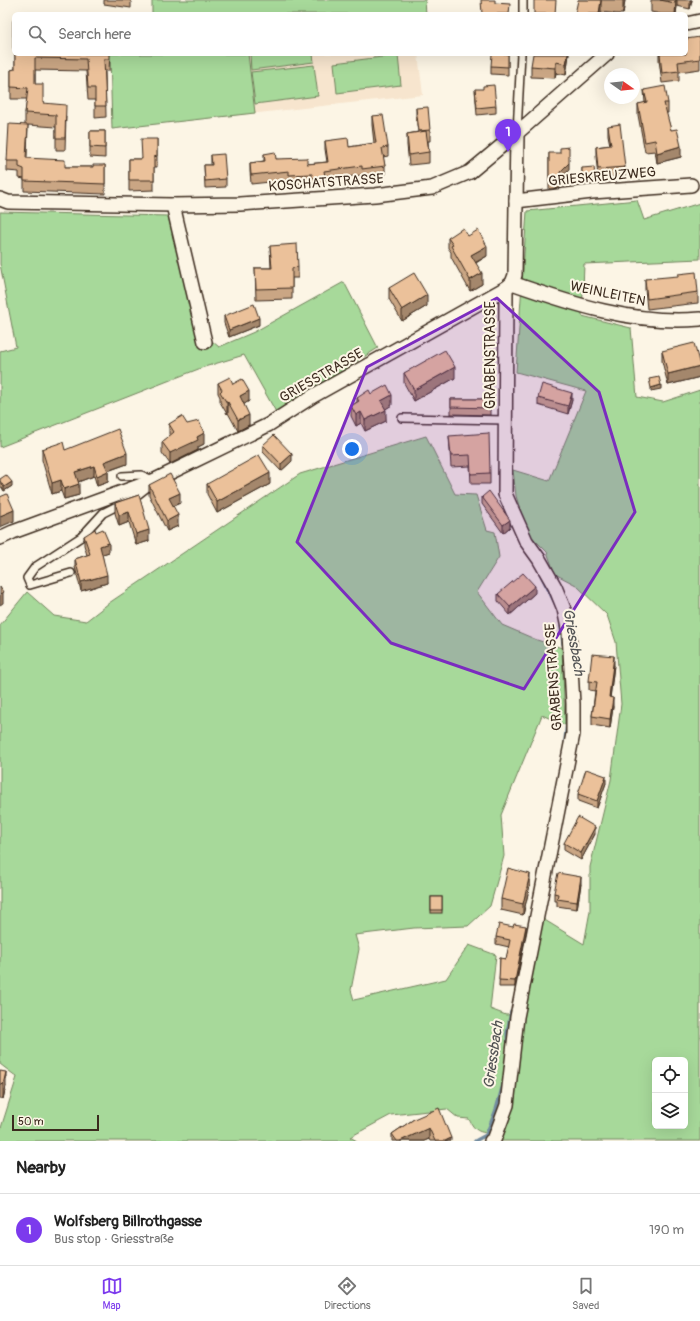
<!DOCTYPE html>
<meta charset="utf-8">
<style>
body{margin:0;font-family:Pangolin,sans-serif;background:#f6f6f6;color:#222}
.controls{position:absolute;right:12px;bottom:12px;display:grid;overflow:hidden;border-radius:6px;box-shadow:0 4px 16px #0002}
.controls button{width:36px;height:36px;display:grid;place-items:center;padding:0;border:0;border-bottom:1px solid #e0e0e0;background:#fff;color:#222;font:20px sans-serif}
.compass{position:absolute;left:604px;top:68px;width:36px;height:36px;border-radius:50%;background:#fff;box-shadow:0 4px 16px #0002;rotate:104deg}
.scale{position:absolute;left:12px;bottom:10px;width:87px;box-sizing:border-box;padding-left:4px;border:2px solid #3b2a1e;border-top:0;font-size:11px;line-height:14px;white-space:nowrap;color:#3b2a1e;-webkit-text-stroke:3px #fcf5e5;paint-order:stroke}
.you{position:absolute;left:352px;top:449px;width:14px;height:14px;margin:-10px;border:3px solid #fff;border-radius:50%;background:#1a73e8;box-shadow:0 0 0 6px #1a73e833}
.badge{display:grid;place-items:center;width:26px;height:26px;border-radius:50%;background:#7c3aed;color:#fff;font-size:13px;font-weight:700}
.pin{position:absolute;translate:-50% -33px;filter:drop-shadow(0 1px 2px #0008)}
.pin::after{content:'';position:absolute;top:21px;width:14px;height:12px;background:inherit;clip-path:polygon(0 0,100% 0,50% 100%)}
.list{margin:0;padding:0;list-style:none}
h2{display:flex;justify-content:space-between;align-items:center;height:52px;margin:0;padding:0 16px;font-size:17px}
h2 small{font-size:13px;font-weight:400;color:#767676}
.list li{display:grid;grid-template-columns:26px 1fr auto;gap:12px;align-items:center;box-sizing:border-box;height:72px;padding:0 16px;border-top:1px solid #e0e0e0}
.list b{display:block;font-size:15px;white-space:nowrap}
.list p{margin:0;font-size:13px;white-space:nowrap;color:#767676}
.list em{font-size:13px;font-style:normal;color:#767676}
.icon{flex:none;width:22px;height:22px;fill:none;stroke:currentColor;stroke-width:2;stroke-linecap:round;stroke-linejoin:round}
.map{position:relative;flex:none;width:700px;height:1141px;overflow:hidden}
.search{position:absolute;background:#fff;box-shadow:0 4px 16px #0002;left:12px;right:12px;top:12px;height:44px;display:flex;align-items:center;gap:10px;box-sizing:border-box;padding:0 14px;border-radius:6px;color:#767676;font-size:15px}
.sheet{height:124px;background:#fff}
nav{display:flex;justify-content:space-around;align-items:center;box-sizing:border-box;height:56px;border-top:1px solid #e0e0e0;background:#fff;font-size:11px;color:#767676}
nav a{display:grid;justify-items:center;gap:2px}
nav .on{color:#7c3aed}
.map>svg:first-child{display:block}
.built{fill:#f7e5ce}
.green{fill:#a7d99a;stroke:#71825c;fill-rule:evenodd}
.lines{fill:none;stroke-linecap:round;stroke-linejoin:round}
.stream{stroke:#738ca0;stroke-width:3.5}
.service-casing{stroke:#3b2a1e;stroke-width:10}
.minor-casing{stroke:#3b2a1e;stroke-width:16}
.service{stroke:#fcf5e5;stroke-width:7}
.minor{stroke:#fcf5e5;stroke-width:13}
.wall{fill:#caa684;stroke:#3b2a1e}
.shaded-wall{fill:#a4876c;stroke:#3b2a1e}
.building{fill:#ebc19a;stroke:#3b2a1e}
.marked{fill:#7b2cbf;fill-opacity:0.2;stroke:#7b2cbf;stroke-width:3;stroke-linejoin:round}
.labels{text-anchor:middle;stroke-width:4;stroke-linejoin:round;paint-order:stroke}
.street-label{font-size:14px;fill:#3b2a1e;stroke:#fcf5e5}
.water-label{font-size:15px;font-style:italic;fill:#525354;stroke:#fcf5e5}
</style>
<div class="map">
<svg width="700" height="1141" viewBox="0 0 700 1141">
<rect width="100%" height="100%" fill="#fcf5e5"/>
<filter id="ink" filterUnits="userSpaceOnUse"><feTurbulence type="fractalNoise" baseFrequency=".025" numOctaves="2"/><feDisplacementMap in="SourceGraphic" scale="8" xChannelSelector="R" yChannelSelector="G"/><feConvolveMatrix kernelMatrix="1 2 1 2 8 2 1 2 1" color-interpolation-filters="sRGB"/></filter>
<g filter="url(#ink)">
<polygon class="built" points="110,54 418,54 423,95 112,129"/>
<g class="green">
<polygon points="152,0 425,0 426,14 152,14"/>
<polygon points="110,54 248,54 255,113 112,129"/>
<polygon points="250,54 313,54 314,62 251,70"/>
<polygon points="398,55 401,85 337,93 334,63"/>
<polygon points="314,65 318,96 255,104 251,72"/>
<path d="M637 200 644 220 700 203V259L584 264 582 316 631 328 637 397 663 402 700 390V1141H500L499 1134C483 1132 476 1135 469 1119L458 1118 447 1109 391 1115 350 1137 357 1141H0V1131L17 1077 0 1064V625L27 592 54 616 86 621 109 603 300 474 426 436 455 494 476 495 487 530 495 532 499 557 477 592 502 625 537 640 562 648 565 725 542 715 501 815 504 856 490 906 468 926 414 928 355 935 359 949 351 990 354 1000 446 979 469 945 496 955 490 1009 506 1015 519 1014 543 919 584 944 590 911V867L611 780 621 704 616 642 607 615 576 585 555 574 547 552 527 532 516 496 513 470 549 481 586 391 516 372 527 211ZM655 1060H685V1126H655Z"/>
<polygon points="0,212 168,216 201,344 212,341 219,347 254,332 344,282 378,348 276,412 244,355 201,368 0,447 0,351 16,347 0,264"/>
</g>
<g class="lines">
<g class="stream">
<polyline points="539,571 557,607"/>
<polyline points="561,627 563,644"/>
<polyline points="565,741 567,722"/>
<polyline points="508,1046 507,1033 511,1012"/>
<polyline points="475,1141 486,1135 496,1110 504,1081"/>
</g>
<defs>
<g id="service">
<polyline points="523,14 523,0"/>
<polyline points="517,132 521,54"/>
<polyline points="402,418 505,420"/>
<polyline points="122,476 141,475 153,480"/>
<polyline points="71,573 30,585 27,578 35,567 81,537 103,513 135,497 149,486"/>
</g>
<g id="minor">
<polyline points="686,24 700,21"/>
<polyline points="0,199 8,202 173,205 240,204 375,195 432,188 470,172 517,133 607,54"/>
<polyline points="516,201 592,192 691,185"/>
<polyline points="173,205 205,342"/>
<path d="M512 283C572 304 635 325 700 319"/>
<polyline points="0,538 13,532 155,480 268,425 313,396 506,288 512,283 515,275 517,133"/>
<polyline points="491,1141 494,1140 507,1105 517,1017 573,734 573,704 569,633 564,609 555,587 539,559 526,541 505,494 506,288"/>
</g>
</defs>
<use href="#service" class="service-casing"/>
<use href="#minor" class="minor-casing"/>
<use href="#service" class="service"/>
<use href="#minor" class="minor"/>
</g>
<g class="wall">
<polygon points="104,0 131,0 131,8 104,4"/>
<polygon points="578,0 625,0 623,14 617,14 602,12"/>
<polygon points="651,0 692,0 690,9 677,6 676,14 661,14 651,12"/>
<rect x="13" y="21" width="1" height="27"/>
<polygon points="700,37 700,69 679,72 679,81 662,83 659,60 659,54 686,54"/>
<polygon points="15,54 110,54 109,71 105,71 106,117 95,118 95,100 88,100 86,71 35,70 35,84 43,103 66,116 65,150 56,150 56,127 28,125 27,158 65,167 93,167 105,165 105,194 24,191 24,179 19,178 19,172 7,171 7,161 25,124 25,113 27,99 11,99 11,70 15,69"/>
<polygon points="373,54 381,54 373,55"/>
<polygon points="508,54 508,75 491,74 491,66"/>
<polygon points="569,54 566,75 556,73 555,78 531,77 531,66"/>
<polygon points="475,89 496,106 496,113 477,115"/>
<polygon points="644,90 668,103 668,113 666,113 671,130 681,157 657,163 655,151 645,152 638,115 638,104 645,103"/>
<polygon points="416,108 430,130 430,141 428,141 429,152 429,163 409,165 407,145 407,134 418,132 416,119"/>
<polygon points="372,116 388,147 388,156 383,157 385,166 385,175 362,178 362,175 325,180 325,185 312,186 312,183 289,183 289,180 251,184 250,171 250,163 264,161 264,154 276,159 307,164 327,162 325,149 325,141 349,147 374,143 372,125"/>
<polygon points="608,126 625,167 625,176 598,178 596,156 596,147 610,145 608,135"/>
<polygon points="90,131 105,131 105,158 90,157"/>
<polygon points="157,139 157,167 154,167 154,190 129,191 129,159 142,159"/>
<polygon points="549,153 569,170 560,179 560,188 549,189"/>
<polygon points="211,155 226,179 226,187 205,188 204,165 211,165"/>
<polygon points="582,168 595,177 595,184 582,185"/>
<polygon points="468,236 487,256 476,263 482,284 470,291 451,257 451,252 448,248 448,238"/>
<polygon points="270,246 298,267 298,278 292,278 292,299 256,300 255,268 271,268"/>
<polygon points="645,279 698,292 698,303 647,309 645,289"/>
<polygon points="389,288 427,306 402,321 389,299"/>
<polygon points="224,316 259,325 229,337 224,323"/>
<polygon points="662,351 700,377 668,385 662,361"/>
<polygon points="404,373 455,378 414,401 404,383"/>
<polygon points="218,383 233,384 249,401 244,404 249,425 238,431 228,413 227,414 220,402 220,397 218,393"/>
<polygon points="371,394 392,405 385,409 386,421 365,431 361,423 356,426 351,416 351,406 357,402 357,398"/>
<polygon points="538,398 572,400 568,414 538,405"/>
<polygon points="451,399 490,399 490,415 451,414"/>
<polygon points="169,424 187,424 204,444 198,447 198,450 170,464 162,453 162,442 170,436 169,434"/>
<polygon points="449,436 490,473 490,484 471,484 470,466 451,467"/>
<polygon points="263,445 292,461 281,471 263,452"/>
<polygon points="42,449 65,450 127,464 108,471 108,482 97,486 94,476 78,482 79,495 64,499 61,491 52,494 42,460"/>
<polygon points="0,479 12,486 4,491 0,485"/>
<polygon points="207,484 270,484 217,513 207,494"/>
<polygon points="149,485 180,503 173,506 178,526 167,531 149,495"/>
<polygon points="139,495 149,541 136,545 129,522 119,526 115,513 115,503"/>
<polygon points="482,497 510,527 503,533 482,504"/>
<polygon points="96,532 109,552 102,554 107,583 81,591 75,567 75,559 87,555 84,545 84,536"/>
<polygon points="535,593 510,615 498,601 498,594"/>
<polygon points="614,665 610,698 613,707 610,728 592,725 592,716 595,691 589,690 589,681"/>
<polygon points="606,783 597,808 578,801 578,794"/>
<polygon points="595,834 581,860 564,850 564,843"/>
<polygon points="581,884 577,909 557,906 557,901 554,901 554,893"/>
<polygon points="530,885 523,915 501,910 501,899"/>
<rect x="431" y="897" width="11" height="16"/>
<polygon points="513,927 526,933 515,987 499,987 500,958 506,959 509,947 496,944 496,937"/>
<polygon points="0,1071 6,1086 3,1099 0,1098"/>
<polygon points="414,1119 451,1141 430,1141 429,1139 424,1141 392,1141 392,1134"/>
</g>
<g class="shaded-wall">
<polygon points="601,0 601,14 599,14"/>
<polygon points="623,0 625,0 623,14"/>
<polygon points="676,0 677,0 677,6 676,14 675,14"/>
<polygon points="690,0 692,0 690,9"/>
<polygon points="568,54 569,54 566,75 566,64"/>
<polygon points="556,62 556,73 555,78 555,68"/>
<polygon points="681,146 681,157 657,163 657,153"/>
<polygon points="569,163 569,170 560,179 560,188 560,172"/>
<polygon points="487,246 487,256 471,265 471,255"/>
<polygon points="482,273 482,284 470,291 470,280"/>
<polygon points="427,295 427,306 402,321 402,310"/>
<polygon points="259,318 259,325 229,337 229,330"/>
<polygon points="700,366 700,377 668,385 668,374"/>
<polygon points="455,367 455,378 414,401 414,390"/>
<polygon points="661,385 661,389 651,391 651,388"/>
<polygon points="249,391 249,401 240,407 240,396"/>
<polygon points="572,393 572,400 568,414 568,406"/>
<polygon points="392,395 392,405 381,412 381,401"/>
<polygon points="228,402 228,413 227,414 227,403"/>
<polygon points="386,410 386,421 365,431 365,420"/>
<polygon points="361,412 361,423 356,426 356,415"/>
<polygon points="249,415 249,425 238,431 238,420"/>
<polygon points="204,433 204,444 198,447 198,450 170,464 170,453"/>
<polygon points="127,453 127,464 104,472 104,462"/>
<polygon points="292,454 292,461 281,471 281,464"/>
<polygon points="94,466 94,476 75,483 75,472"/>
<polygon points="108,471 108,482 97,486 97,476"/>
<polygon points="270,473 270,484 217,513 217,502"/>
<polygon points="61,480 61,491 52,494 52,483"/>
<polygon points="12,482 12,486 4,491 4,487"/>
<polygon points="79,484 79,495 64,499 64,489"/>
<polygon points="180,493 180,503 169,508 169,498"/>
<polygon points="14,510 14,521 0,527 0,516"/>
<polygon points="129,512 129,522 119,526 119,515"/>
<polygon points="178,515 178,526 167,531 167,521"/>
<polygon points="510,520 510,527 503,533 503,525"/>
<polygon points="149,530 149,541 136,545 136,534"/>
<polygon points="109,543 109,552 100,555 100,546"/>
<polygon points="107,575 107,583 81,591 81,582"/>
<polygon points="535,586 535,593 510,615 510,607"/>
<polygon points="3,592 3,603 0,605 0,594"/>
<polygon points="614,656 614,665 609,707 609,697"/>
<polygon points="613,698 613,707 610,728 610,719"/>
<polygon points="606,776 606,783 597,808 597,801"/>
<polygon points="595,827 595,834 581,860 581,853"/>
<polygon points="530,874 530,885 523,915 523,904"/>
<polygon points="581,877 581,884 577,909 577,902"/>
<polygon points="526,926 526,933 515,987 515,981"/>
<polygon points="6,1072 6,1086 3,1099 3,1085"/>
<polygon points="429,1128 429,1139 424,1141 400,1141"/>
<polygon points="451,1138 451,1141 445,1141"/>
</g>
<g class="building">
<polygon points="481,0 495,0 495,3 510,4 509,14 482,14"/>
<polygon points="534,0 556,0 555,14 534,14"/>
<polygon points="578,0 601,0 599,14 575,14"/>
<polygon points="660,0 676,0 675,3"/>
<rect x="13" y="21" width="1" height="15"/>
<polygon points="700,37 700,59 678,62 679,71 662,73 660,54 686,54 686,39"/>
<polygon points="15,54 109,54 109,59 104,59 106,106 95,106 95,88 88,88 86,59 35,58 35,84 43,84 43,103 66,105 65,138 56,138 56,115 25,113 28,88 11,87 11,70 15,69"/>
<polygon points="492,54 508,54 508,67 491,66"/>
<polygon points="533,54 568,54 566,64 556,62 555,68 531,66"/>
<polygon points="494,85 496,106 477,108 475,89 483,89 483,86"/>
<polygon points="665,86 668,103 664,103 671,130 677,129 681,146 657,153 655,140 645,142 638,104 647,102 644,90"/>
<polygon points="428,107 430,130 419,131 416,108"/>
<polygon points="383,115 388,147 382,148 385,166 362,169 362,166 324,171 325,176 312,178 312,174 289,175 289,171 251,175 250,163 265,161 264,154 275,152 276,159 307,158 307,164 328,162 325,141 348,138 349,147 376,143 372,116"/>
<polygon points="9,124 28,125 26,158 65,160 65,167 93,167 93,165 105,165 105,184 24,181 24,169 19,167 19,161 7,161"/>
<polygon points="620,124 625,167 598,169 596,147 611,145 608,126"/>
<polygon points="90,131 105,131 105,148 90,147"/>
<polygon points="426,131 429,152 409,155 407,134"/>
<polygon points="141,139 157,139 157,156 154,157 154,180 129,180 129,159 142,159"/>
<polygon points="569,147 569,163 560,172 560,181 549,182 549,153 560,153 560,148"/>
<polygon points="224,154 226,179 205,181 204,165 212,165 211,155"/>
<polygon points="594,167 595,177 582,178 582,168"/>
<polygon points="463,228 468,236 478,230 487,246 471,255 482,273 470,280 451,246 453,245 448,238"/>
<polygon points="297,244 298,267 292,268 292,288 256,289 255,268 272,268 270,246"/>
<polygon points="696,272 698,292 647,299 645,279 678,276 678,274"/>
<polygon points="414,273 427,295 402,310 389,288"/>
<polygon points="254,304 259,318 229,330 224,316"/>
<polygon points="694,343 700,366 668,374 662,351"/>
<polygon points="445,350 455,367 414,390 404,373"/>
<polygon points="230,377 233,384 242,379 249,391 240,396 249,415 238,420 228,402 227,403 220,392 222,390 218,383"/>
<polygon points="659,377 661,385 651,388 649,379"/>
<polygon points="542,384 572,393 568,406 538,398"/>
<polygon points="387,385 392,395 381,401 386,410 365,420 361,412 356,415 351,406 359,401 357,398 369,390 371,394"/>
<polygon points="451,399 490,399 490,408 451,407"/>
<polygon points="182,416 187,424 199,421 204,433 197,437 198,440 170,453 162,442 174,432 169,424"/>
<polygon points="118,429 127,453 104,462 108,471 97,476 94,466 75,472 79,484 64,489 61,480 52,483 42,449 63,442 65,450"/>
<polygon points="489,433 490,473 471,474 470,455 451,456 449,436"/>
<polygon points="274,435 292,454 281,464 263,445"/>
<polygon points="259,455 270,473 217,502 207,484"/>
<polygon points="170,474 180,493 169,498 178,515 167,521 149,485"/>
<polygon points="6,475 12,482 4,487 0,481 0,479"/>
<polygon points="489,491 510,520 503,525 482,497"/>
<polygon points="7,494 14,510 0,516 0,497"/>
<polygon points="139,495 149,530 136,534 129,512 119,515 115,503"/>
<polygon points="95,529 96,532 103,529 109,543 100,546 107,575 81,582 75,559 90,554 84,536"/>
<polygon points="523,573 535,586 510,607 498,594"/>
<polygon points="0,587 3,592 0,594"/>
<polygon points="592,654 614,656 609,697 613,698 610,719 592,716 597,682 589,681"/>
<polygon points="586,769 606,776 597,801 578,794"/>
<polygon points="578,817 595,827 581,853 564,843"/>
<polygon points="508,868 530,874 523,904 501,899"/>
<polygon points="558,873 581,877 577,902 557,899 558,894 554,893"/>
<rect x="431" y="897" width="11" height="13"/>
<polygon points="499,924 513,927 514,924 526,926 515,981 499,980 500,958 506,959 510,940 496,937"/>
<polygon points="0,1071 6,1072 3,1085 0,1084"/>
<polygon points="439,1108 451,1138 445,1141 435,1141 429,1128 400,1141 397,1141 392,1134 414,1119"/>
</g>
</g>
<path class="marked" d="M497 298 599 392 635 512 524 689 391 643 297 542 367 367Z"/>
<g class="labels">
<g class="street-label">
<text transform="translate(602 176) rotate(-5)" y="5">GRIESKREUZWEG</text>
<text transform="translate(326 182) rotate(-4)" y="5">KOSCHATSTRASSE</text>
<text transform="translate(608 293) rotate(12)" y="5">WEINLEITEN</text>
<text transform="translate(490 355) rotate(-90)" y="5">GRABENSTRASSE</text>
<text transform="translate(321 375) rotate(-30)" y="5">GRIESSTRASSE</text>
<text transform="translate(553 677) rotate(-94)" y="5">GRABENSTRASSE</text>
</g>
<g class="water-label">
<text transform="translate(574 642) rotate(80)" y="5">Griessbach</text>
<text transform="translate(493 1055) rotate(-82)" y="5">Griessbach</text>
</g>
</g>
</svg>
<div class="controls">
<button><svg class="icon" aria-label="locate" viewBox="0 0 24 24"><circle cx="12" cy="12" r="6"/><path d="M12 2v4M12 18v4M2 12h4M18 12h4"/></svg></button>
<button><svg class="icon" aria-label="layers" viewBox="0 0 24 24"><path d="M12 4l9 5-9 5-9-5zM3 14l9 5 9-5"/></svg></button>
</div>
<svg class="compass" viewBox="-18 -18 36 36"><path d="M0-13l5 13h-10z" fill="#e53935"/><path d="M0 13l5-13h-10z" fill="#767676"/></svg>
<div class="scale">50 m</div>
<div class="you"></div>
<div class="pin badge" style="left:508px;top:152px">1</div>
<div class="search"><svg class="icon" aria-label="search" viewBox="0 0 24 24"><circle cx="10" cy="10" r="6"/><path d="M15 15l6 6"/></svg>Search here</div>
</div>
<section class="sheet">
<h2>Nearby<small></small></h2>
<ul class="list">
<li><span class="badge">1</span><div><b>Wolfsberg Billrothgasse</b><p>Bus stop · Griesstraße</p></div><em>190 m</em></li>
</ul>
</section>
<nav>
<a class="on"><svg class="icon" aria-label="map" viewBox="0 0 24 24"><path d="M3 6l6-2 6 2 6-2v14l-6 2-6-2-6 2zM9 4v14M15 6v14"/></svg>Map</a>
<a><svg class="icon" aria-label="directions" viewBox="0 0 24 24"><path d="M12 3l9 9-9 9-9-9zM9 14v-3h6M13 9l2 2-2 2"/></svg>Directions</a>
<a><svg class="icon" aria-label="saved" viewBox="0 0 24 24"><path d="M7 4h10v16l-5-4-5 4z"/></svg>Saved</a>
</nav>
